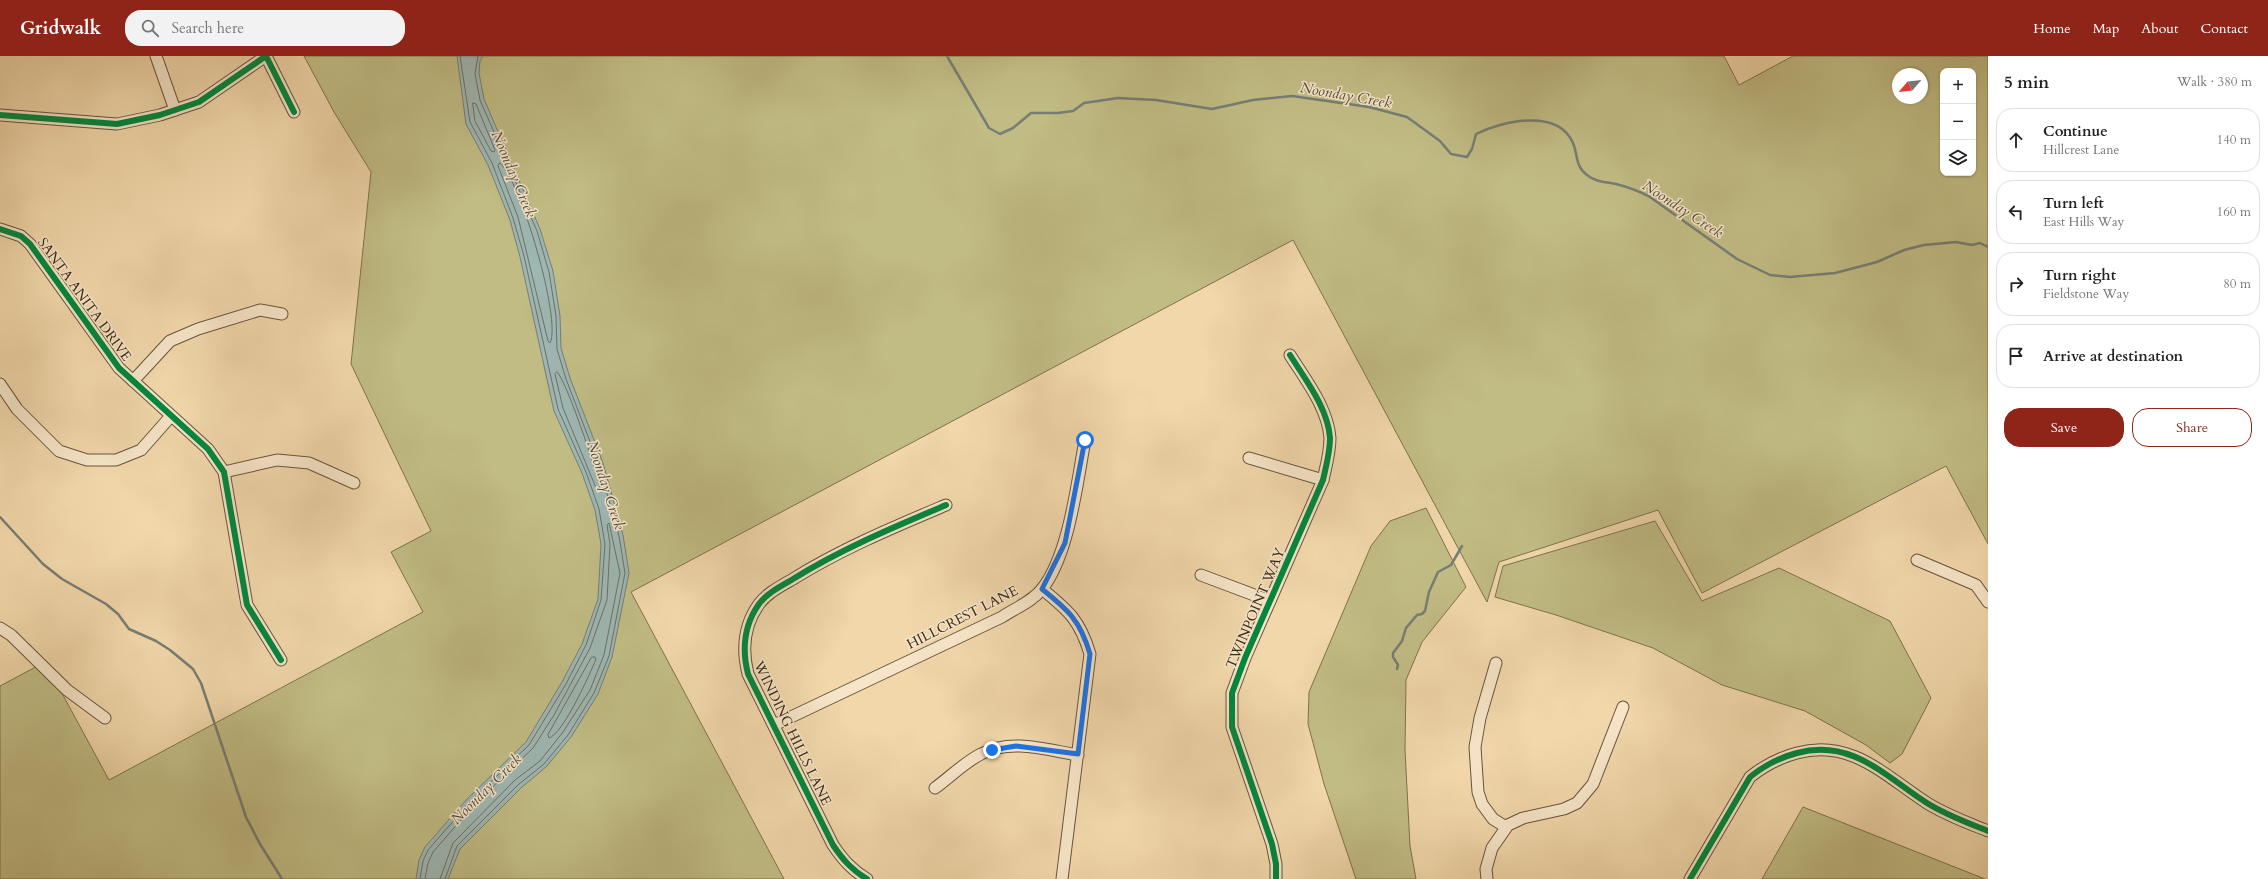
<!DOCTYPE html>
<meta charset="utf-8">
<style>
body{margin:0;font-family:Cardo,serif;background:#f2f2f2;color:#222}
.controls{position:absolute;right:12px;top:12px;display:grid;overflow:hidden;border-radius:8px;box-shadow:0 1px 3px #0004}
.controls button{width:36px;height:36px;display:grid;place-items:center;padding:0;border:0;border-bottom:1px solid #e0e0e0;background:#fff;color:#222;font:20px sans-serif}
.compass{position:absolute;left:1892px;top:12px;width:36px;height:36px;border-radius:50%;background:#fff;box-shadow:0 1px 3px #0004;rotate:242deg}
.stop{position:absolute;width:12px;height:12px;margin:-9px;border:3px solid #1a73e8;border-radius:50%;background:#fff}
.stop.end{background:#1a73e8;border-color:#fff;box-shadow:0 1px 4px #0008}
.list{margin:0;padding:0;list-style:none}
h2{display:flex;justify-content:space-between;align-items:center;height:52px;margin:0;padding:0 16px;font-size:17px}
h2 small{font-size:13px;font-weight:400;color:#767676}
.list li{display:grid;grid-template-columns:26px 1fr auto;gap:12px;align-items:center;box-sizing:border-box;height:64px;margin:0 8px 8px;padding:0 8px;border:1px solid #e0e0e0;border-radius:16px}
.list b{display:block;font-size:15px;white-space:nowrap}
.list p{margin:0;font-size:13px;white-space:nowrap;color:#767676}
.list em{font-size:13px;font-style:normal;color:#767676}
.actions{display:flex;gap:8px;padding:12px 16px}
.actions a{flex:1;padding:9px 0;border:1px solid #8f2418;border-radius:16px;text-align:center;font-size:14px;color:#8f2418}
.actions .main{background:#8f2418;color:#fff}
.icon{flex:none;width:22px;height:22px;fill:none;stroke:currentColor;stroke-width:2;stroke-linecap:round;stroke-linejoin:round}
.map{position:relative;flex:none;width:1988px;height:823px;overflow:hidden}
header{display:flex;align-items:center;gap:24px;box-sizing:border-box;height:56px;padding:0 20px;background:#8f2418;color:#fff}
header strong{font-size:19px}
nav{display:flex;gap:22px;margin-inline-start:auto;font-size:14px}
.search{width:280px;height:36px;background:#f2f2f2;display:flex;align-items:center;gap:10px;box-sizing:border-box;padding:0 14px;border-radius:16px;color:#767676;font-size:15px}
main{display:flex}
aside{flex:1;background:#fff}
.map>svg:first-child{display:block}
.green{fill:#c1bc84;stroke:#7e724e;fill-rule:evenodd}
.water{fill:#9eb7b3;stroke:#767e75}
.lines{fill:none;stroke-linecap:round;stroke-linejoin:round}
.shore{stroke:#6c7066;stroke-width:1}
.stream{stroke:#767e75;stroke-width:2.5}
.minor-casing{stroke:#68543c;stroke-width:13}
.minor{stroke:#f6e5c8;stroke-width:11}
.cycleway-casing{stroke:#f6e5c8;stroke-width:8}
.cycleway{stroke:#00873e;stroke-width:6}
.route{stroke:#1a73e8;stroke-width:5}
.labels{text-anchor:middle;stroke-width:3;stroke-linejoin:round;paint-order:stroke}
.street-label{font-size:14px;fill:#3b2818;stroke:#f6e5c8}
.water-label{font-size:15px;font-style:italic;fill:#544c3f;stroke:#f6e5c8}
</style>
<header>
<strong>Gridwalk</strong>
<div class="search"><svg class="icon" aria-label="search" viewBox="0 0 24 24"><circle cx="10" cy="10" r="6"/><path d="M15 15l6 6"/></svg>Search here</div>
<nav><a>Home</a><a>Map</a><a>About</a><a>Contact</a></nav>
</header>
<main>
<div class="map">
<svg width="1988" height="823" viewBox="0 0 1988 823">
<rect width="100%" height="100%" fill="#f1d7aa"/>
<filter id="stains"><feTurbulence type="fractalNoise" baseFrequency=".005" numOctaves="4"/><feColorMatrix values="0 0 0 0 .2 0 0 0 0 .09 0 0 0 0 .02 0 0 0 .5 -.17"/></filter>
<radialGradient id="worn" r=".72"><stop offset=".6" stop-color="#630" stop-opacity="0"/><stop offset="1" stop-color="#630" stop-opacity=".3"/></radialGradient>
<g class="green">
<path d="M304 0H1724L1739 29 1793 0H1988V488L1946 410 1702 537 1658 454 1499 506 1487 546 1293 184 631 536 784 823H0V630L45 606 109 724 423 556 391 496 431 475 351 308 371 116 334 56ZM1943 15H1973V117H1943ZM1898 18H1922V42H1898Z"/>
<polygon points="1426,452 1466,531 1422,586 1406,624 1405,694 1410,790 1416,823 1356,823 1324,728 1308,668 1309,636 1371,490 1390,465"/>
<polygon points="1655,465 1702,545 1779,512 1890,565 1931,642 1902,698 1890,707 1866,689 1805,655 1722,629 1653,592 1556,559 1495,541 1503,510"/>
<polygon points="1803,751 1985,823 1762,823"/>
</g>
<polygon class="water" points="457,0 483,0 480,5 479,17 484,43 540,173 553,215 560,260 561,292 570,322 603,407 623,479 629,517 612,601 598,638 571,681 546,711 522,731 460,793 448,823 416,823 419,804 425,791 467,743 526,686 562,626 582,588 598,543 601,488 595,454 582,417 554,355 520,201 510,164 488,109 466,68"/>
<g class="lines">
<g class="shore">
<polygon points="473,47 476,48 495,94 494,96 491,95 475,65"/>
<path d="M500 107C520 122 562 265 550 287L548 285 518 161 498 110Z"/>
<path d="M557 316C566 323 596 414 600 430L599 433 596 432 563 352 555 318Z"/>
<path d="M592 601H595L596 603C590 618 563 678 549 682L548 679Z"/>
<polyline points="420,823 423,805 428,794 470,746 529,689 566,628 586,589 601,544 605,488 599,453 586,416 558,353 524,200 513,162 492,107 470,66 460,0"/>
<polyline points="425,823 428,807 433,796 474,749 533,692 554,659 590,592 607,544 610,488 607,469 609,467 620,517 604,599 590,634 563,676 540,705 515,724 453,787 440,823"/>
<polyline points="445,823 457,790 519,728 544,708 568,679 594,637 609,600 625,517 619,480 599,409 566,323 557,293 556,260 549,216 537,175 480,44 475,18 478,0"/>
</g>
<g class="stream">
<path d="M947 0 989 72 1000 78 1013 72 1031 57H1058L1073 55 1084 47 1118 42 1156 44 1212 53 1253 44 1292 40 1369 51 1407 61 1440 85 1451 98 1467 101 1472 93 1476 78C1502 65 1558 52 1573 87 1578 99 1575 110 1587 119 1595 126 1606 126 1616 128 1628 131 1639 135 1650 141L1737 203 1770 219 1790 221 1835 217 1877 206 1904 194 1924 189 1956 186 1972 189 1980 187 1988 191"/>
<polyline points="0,461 43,508 62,523 106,548 118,558 129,573 156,585 170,594 193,613 201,627 246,761 260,788 282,823"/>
<polyline points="1397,613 1398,609 1393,601 1393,597 1402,585 1406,572 1417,559 1422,558 1425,555 1429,536 1438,516 1451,509 1462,490"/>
</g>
<defs>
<g id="minor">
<polyline points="156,0 175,54"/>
<polyline points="0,59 117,68 160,59 199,46 266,0 294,56"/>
<polyline points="0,173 21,180 30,188 119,312 208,393 224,416 247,549 281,604"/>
<polyline points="133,325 170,285 198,273 260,254 282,258"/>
<polyline points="0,328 17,353 59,395 87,404 116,404 141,394 171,360"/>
<polyline points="1249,402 1323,424"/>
<polyline points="224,416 277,404 309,407 354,427"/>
<polyline points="1917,504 1976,529 1988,546"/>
<polyline points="1201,519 1270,545"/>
<path d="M1042 533C1068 554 1080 564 1090 598L1062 823"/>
<polyline points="0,572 11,579 67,634 105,662"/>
<polyline points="1496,607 1480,662 1475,691 1478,736 1482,748 1493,763 1506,771"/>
<path d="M774 669 1002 561C1015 552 1032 546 1042 533 1069 499 1077 427 1085 384"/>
<path d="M935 732C950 721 965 706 981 698 1011 682 1047 694 1078 699"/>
<path d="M867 823C852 814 843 804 833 789L748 618C742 594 744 569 759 548 767 537 781 530 793 523 841 493 894 471 946 449"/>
<path d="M1276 823V808L1272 788 1232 671V637L1245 602 1323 424C1326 410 1330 397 1330 382 1328 352 1305 323 1290 299"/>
<polyline points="1487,823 1486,813 1492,792 1508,769 1523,762 1564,753 1577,747 1593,728 1623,651"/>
<path d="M1690 823 1750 721C1765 709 1778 702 1797 697 1851 682 1885 720 1927 747 1946 759 1968 767 1988 775"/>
</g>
</defs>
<use href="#minor" class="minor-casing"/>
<use href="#minor" class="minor"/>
<defs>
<g id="cycleway">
<polyline points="0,59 117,68 160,59 199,46 266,0 294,56"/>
<polyline points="0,173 21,180 30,188 119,312 208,393 224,416 247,549 281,604"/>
<path d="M867 823C852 814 843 804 833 789L748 618C742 594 744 569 759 548 767 537 781 530 793 523 841 493 894 471 946 449"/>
<path d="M1276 823V808L1272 788 1232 671V637L1245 602 1323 424C1326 410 1330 397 1330 382 1328 352 1305 323 1290 299"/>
<path d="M1690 823 1750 721C1765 709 1778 702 1797 697 1851 682 1885 720 1927 747 1946 759 1968 767 1988 775"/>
</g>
</defs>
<use href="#cycleway" class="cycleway-casing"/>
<use href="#cycleway" class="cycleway"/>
</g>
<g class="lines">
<path class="route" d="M992 694 1016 690 1078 698 1090 598C1080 564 1068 554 1042 533L1065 487 1085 384"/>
</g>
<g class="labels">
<g class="street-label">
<text transform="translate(85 243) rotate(54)" y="5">SANTA ANITA DRIVE</text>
<text transform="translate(1255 552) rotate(-67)" y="5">TWINPOINT WAY</text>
<text transform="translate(962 561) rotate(-27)" y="5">HILLCREST LANE</text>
<text transform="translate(793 677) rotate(64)" y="5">WINDING HILLS LANE</text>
</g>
<g class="water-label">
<text transform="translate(1346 39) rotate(10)" y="5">Noonday Creek</text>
<text transform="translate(514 118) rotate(67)" y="5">Noonday Creek</text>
<text transform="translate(1683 153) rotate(33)" y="5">Noonday Creek</text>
<text transform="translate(606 429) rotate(72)" y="5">Noonday Creek</text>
<text transform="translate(486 733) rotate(-45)" y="5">Noonday Creek</text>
</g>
</g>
<rect width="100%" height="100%" filter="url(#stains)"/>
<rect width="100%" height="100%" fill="url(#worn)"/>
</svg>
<div class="controls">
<button>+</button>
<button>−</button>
<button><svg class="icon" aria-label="layers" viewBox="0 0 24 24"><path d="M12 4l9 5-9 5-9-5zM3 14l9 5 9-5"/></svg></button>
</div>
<svg class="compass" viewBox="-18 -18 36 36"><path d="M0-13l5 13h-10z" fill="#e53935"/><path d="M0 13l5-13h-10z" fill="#767676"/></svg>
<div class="stop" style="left:1085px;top:384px"></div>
<div class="stop end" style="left:992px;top:694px"></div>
</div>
<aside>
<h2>5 min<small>Walk · 380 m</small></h2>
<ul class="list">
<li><svg class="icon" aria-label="ahead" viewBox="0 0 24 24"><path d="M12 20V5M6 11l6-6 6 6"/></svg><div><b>Continue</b><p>Hillcrest Lane</p></div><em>140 m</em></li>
<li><svg class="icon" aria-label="left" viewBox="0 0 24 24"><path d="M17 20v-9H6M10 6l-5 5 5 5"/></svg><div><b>Turn left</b><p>East Hills Way</p></div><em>160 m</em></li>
<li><svg class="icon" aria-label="right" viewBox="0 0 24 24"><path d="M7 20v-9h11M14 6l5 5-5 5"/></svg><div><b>Turn right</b><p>Fieldstone Way</p></div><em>80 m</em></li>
<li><svg class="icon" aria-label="arrive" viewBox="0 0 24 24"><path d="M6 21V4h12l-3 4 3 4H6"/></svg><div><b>Arrive at destination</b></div></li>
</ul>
<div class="actions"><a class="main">Save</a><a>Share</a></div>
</aside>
</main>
